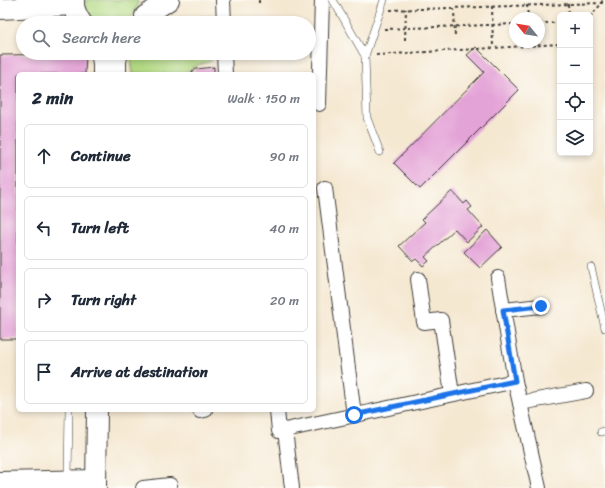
<!DOCTYPE html>
<meta charset="utf-8">
<style>
body{margin:0;font-family:Sriracha,sans-serif;background:#f2f2f3;color:#1f2937}
.controls{position:absolute;right:12px;top:12px;display:grid;overflow:hidden;border-radius:6px;box-shadow:0 2px 6px #0003}
.controls button{width:36px;height:36px;display:grid;place-items:center;padding:0;border:0;border-bottom:1px solid #e0e1e3;background:#fff;color:#1f2937;font:20px sans-serif}
.compass{position:absolute;left:509px;top:12px;width:36px;height:36px;border-radius:50%;background:#fff;box-shadow:0 2px 6px #0003;rotate:300deg}
.stop{position:absolute;width:12px;height:12px;margin:-9px;border:3px solid #1a73e8;border-radius:50%;background:#fff}
.stop.end{background:#1a73e8;border-color:#fff;box-shadow:0 1px 4px #0008}
.list{margin:0;padding:0;list-style:none}
h2{display:flex;justify-content:space-between;align-items:center;height:52px;margin:0;padding:0 16px;font-size:17px}
h2 small{font-size:13px;font-weight:400;color:#747a83}
.list li{display:grid;grid-template-columns:26px 1fr auto;gap:12px;align-items:center;box-sizing:border-box;height:64px;margin:0 8px 8px;padding:0 8px;border:1px solid #e0e1e3;border-radius:6px}
.list b{display:block;font-size:15px;white-space:nowrap}
.list em{font-size:13px;font-style:normal;color:#747a83}
.icon{flex:none;width:22px;height:22px;fill:none;stroke:currentColor;stroke-width:2;stroke-linecap:round;stroke-linejoin:round}
.map{position:relative;flex:none;width:605px;height:488px;overflow:hidden}
.search{position:absolute;background:#fff;box-shadow:0 2px 6px #0003;left:16px;top:16px;width:300px;height:44px;display:flex;align-items:center;gap:10px;box-sizing:border-box;padding:0 14px;border-radius:22px;color:#747a83;font-size:15px}
.panel{position:absolute;background:#fff;box-shadow:0 2px 6px #0003;left:16px;top:72px;width:300px;height:340px;border-radius:6px}
.map>svg:first-child{display:block}
.green{fill:#b3da84;stroke:#687b50}
.building{fill:#e4a3d7}
.lines{fill:none;stroke-linecap:round;stroke-linejoin:round}
.lane-casing{stroke:#3d3b37;stroke-width:8}
.street-casing{stroke:#3d3b37;stroke-width:16}
.secondary-casing{stroke:#3d3b37;stroke-width:22}
.path{stroke:#3d3b37;stroke-width:2;stroke-dasharray:3 3;stroke-linecap:butt}
.lane{stroke:#fff;stroke-width:7}
.street{stroke:#fff;stroke-width:14}
.secondary{stroke:#fff;stroke-width:20}
.route{stroke:#1a73e8;stroke-width:5}
</style>
<div class="map">
<svg width="605" height="488" viewBox="0 0 605 488">
<rect width="100%" height="100%" fill="#fdfcf7"/>
<filter id="ink" filterUnits="userSpaceOnUse"><feTurbulence type="fractalNoise" baseFrequency=".025" numOctaves="2"/><feDisplacementMap in="SourceGraphic" scale="8" xChannelSelector="R" yChannelSelector="G"/><feConvolveMatrix kernelMatrix="1 2 1 2 8 2 1 2 1" color-interpolation-filters="sRGB"/></filter>
<filter id="wash" filterUnits="userSpaceOnUse"><feTurbulence type="fractalNoise" baseFrequency=".012" numOctaves="4" result="noise"/><feDisplacementMap in="SourceGraphic" scale="16" xChannelSelector="R" yChannelSelector="G"/><feGaussianBlur stdDeviation="0.9" result="paint"/><feColorMatrix in="noise" values="0 0 0 0 0 0 0 0 0 0 0 0 0 0 0 0 0 1.4 0 .05"/><feComposite in="paint" operator="in"/></filter>
<g filter="url(#wash)">
<rect width="100%" height="100%" fill="#f5e8d1"/>
<g class="green">
<polygon points="85,0 137,0 138,1 136,10 131,18 125,23 98,23 92,18 87,11"/>
<polygon points="215,16 215,23 168,23 172,19"/>
<polygon points="137,53 212,53 211,61 195,66 183,74 133,74 131,59"/>
</g>
<g id="blocks">
<g class="building">
<polygon points="476,47 519,90 420,189 394,163 484,72 467,55"/>
<polygon points="86,54 85,74 18,74 18,339 0,339 0,55"/>
<polygon points="214,67 214,74 189,74 196,69"/>
<polygon points="452,191 464,204 467,201 472,207 468,210 483,227 467,242 455,229 425,257 429,261 423,266 416,259 413,261 399,246 425,222 422,219"/>
<polygon points="487,230 502,247 480,268 464,252"/>
</g>
</g>
</g>
<g filter="url(#ink)">
<use href="#blocks" fill-opacity="0" stroke="#3d3b37" stroke-width="1"/>
<g class="lines">
<defs>
<g id="lane">
<polyline points="333,0 365,56 384,0"/>
<polyline points="365,56 367,118 380,152"/>
<polyline points="591,267 605,328"/>
<polyline points="601,432 605,431"/>
<polyline points="68,478 69,410"/>
</g>
<g id="street">
<polyline points="223,0 224,23"/>
<polyline points="224,53 225,74"/>
<polyline points="319,104 322,0"/>
<polyline points="325,188 354,415"/>
<polyline points="498,278 515,381 539,488"/>
<polyline points="418,279 424,322 441,320 452,394"/>
<polyline points="503,310 541,306"/>
<polyline points="520,403 586,391"/>
<polyline points="277,410 279,431 285,430 292,488"/>
<polyline points="200,411 205,410"/>
<polyline points="285,430 515,381"/>
<polyline points="143,488 170,485"/>
</g>
<g id="secondary">
<path d="M74 0C73 8 77 16 82 23"/>
<polyline points="0,9 74,5"/>
<polyline points="145,16 169,0"/>
<polyline points="101,53 103,63 103,74"/>
<polyline points="116,74 116,61 118,53"/>
<polyline points="0,482 96,480"/>
<polyline points="96,488 97,410"/>
</g>
</defs>
<use href="#lane" class="lane-casing"/>
<use href="#street" class="street-casing"/>
<use href="#secondary" class="secondary-casing"/>
<g class="path">
<polyline points="259,0 259,4"/>
<polyline points="568,4 569,15"/>
<polyline points="527,5 528,18"/>
<polyline points="492,6 493,48"/>
<polyline points="454,8 455,37"/>
<polyline points="390,10 602,3"/>
<polyline points="590,17 602,3 602,0"/>
<polyline points="539,23 560,23"/>
<polyline points="384,29 515,24"/>
<polyline points="405,40 406,9"/>
<polyline points="376,55 560,44"/>
</g>
<use href="#lane" class="lane"/>
<use href="#street" class="street"/>
<use href="#secondary" class="secondary"/>
</g>
</g>
<g class="lines" filter="url(#ink)">
<polyline class="route" points="354,415 515,381 503,310 541,306"/>
</g>
</svg>
<div class="controls">
<button>+</button>
<button>−</button>
<button><svg class="icon" aria-label="locate" viewBox="0 0 24 24"><circle cx="12" cy="12" r="6"/><path d="M12 2v4M12 18v4M2 12h4M18 12h4"/></svg></button>
<button><svg class="icon" aria-label="layers" viewBox="0 0 24 24"><path d="M12 4l9 5-9 5-9-5zM3 14l9 5 9-5"/></svg></button>
</div>
<svg class="compass" viewBox="-18 -18 36 36"><path d="M0-13l5 13h-10z" fill="#e53935"/><path d="M0 13l5-13h-10z" fill="#747a83"/></svg>
<div class="stop" style="left:354px;top:415px"></div>
<div class="stop end" style="left:541px;top:306px"></div>
<div class="search"><svg class="icon" aria-label="search" viewBox="0 0 24 24"><circle cx="10" cy="10" r="6"/><path d="M15 15l6 6"/></svg>Search here</div>
<section class="panel">
<h2>2 min<small>Walk · 150 m</small></h2>
<ul class="list">
<li><svg class="icon" aria-label="ahead" viewBox="0 0 24 24"><path d="M12 20V5M6 11l6-6 6 6"/></svg><div><b>Continue</b></div><em>90 m</em></li>
<li><svg class="icon" aria-label="left" viewBox="0 0 24 24"><path d="M17 20v-9H6M10 6l-5 5 5 5"/></svg><div><b>Turn left</b></div><em>40 m</em></li>
<li><svg class="icon" aria-label="right" viewBox="0 0 24 24"><path d="M7 20v-9h11M14 6l5 5-5 5"/></svg><div><b>Turn right</b></div><em>20 m</em></li>
<li><svg class="icon" aria-label="arrive" viewBox="0 0 24 24"><path d="M6 21V4h12l-3 4 3 4H6"/></svg><div><b>Arrive at destination</b></div></li>
</ul>
</section>
</div>
